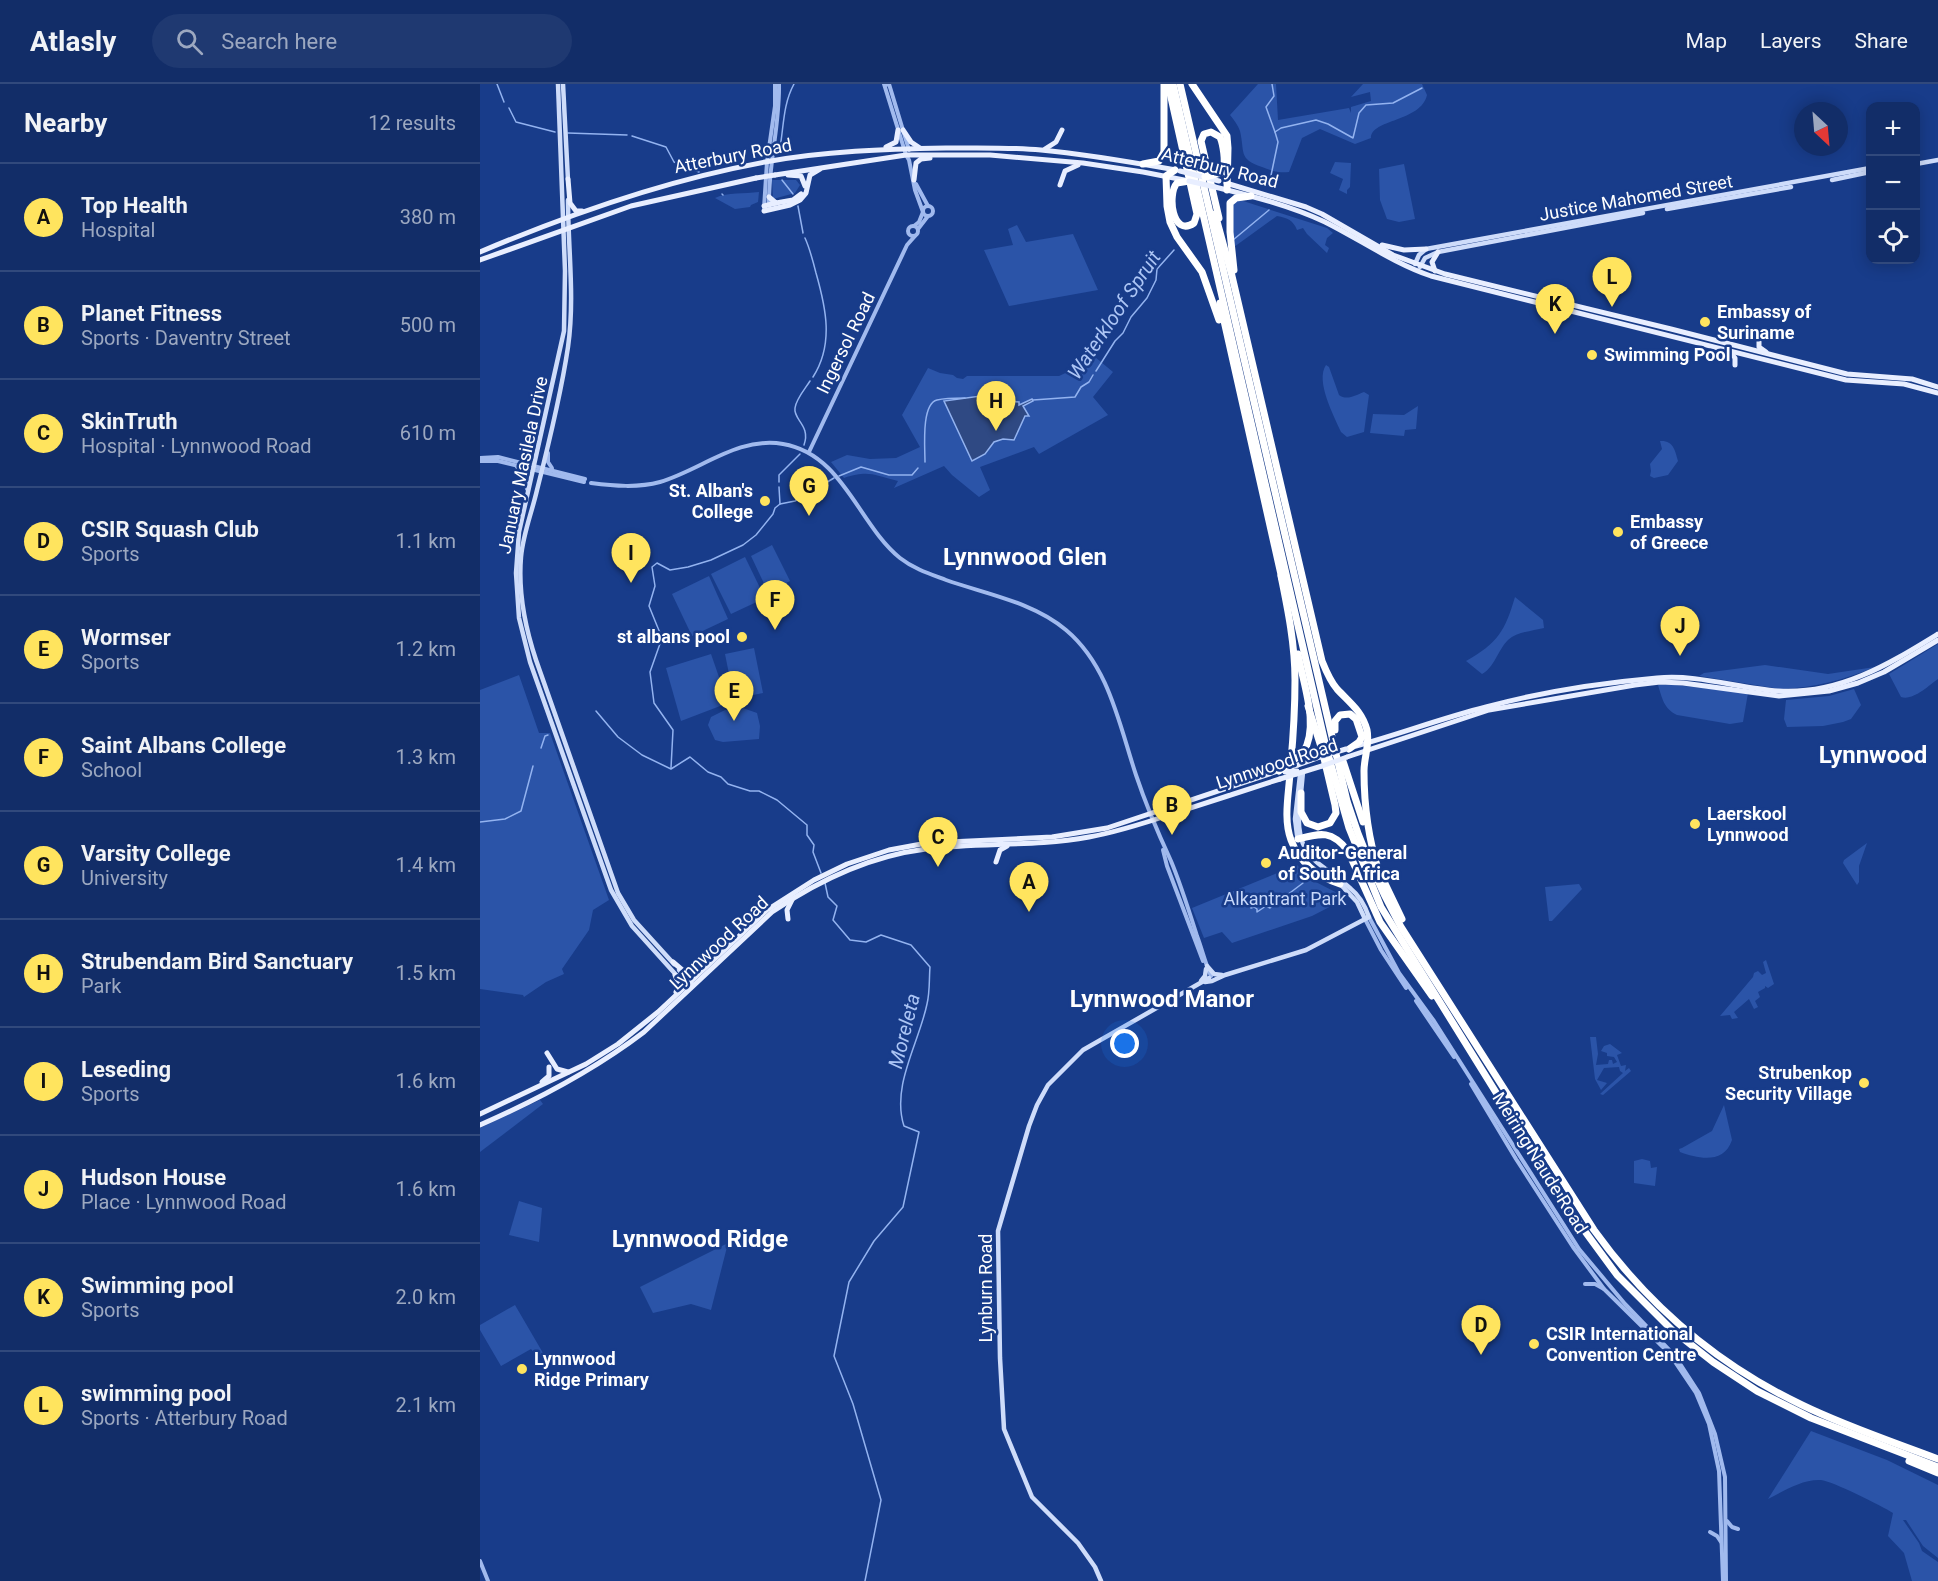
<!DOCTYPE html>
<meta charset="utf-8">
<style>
body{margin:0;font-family:Roboto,sans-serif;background:#1f3971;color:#f1f3f6}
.controls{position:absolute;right:18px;top:18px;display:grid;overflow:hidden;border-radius:12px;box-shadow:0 3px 15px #0003}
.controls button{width:54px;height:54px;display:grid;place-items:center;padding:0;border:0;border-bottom:2px solid #31497c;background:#122d68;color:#f1f3f6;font:30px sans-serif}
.compass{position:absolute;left:1314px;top:18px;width:54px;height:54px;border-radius:50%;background:#122d68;box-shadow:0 3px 15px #0003;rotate:154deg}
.you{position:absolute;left:645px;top:960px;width:21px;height:21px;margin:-15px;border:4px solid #fff;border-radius:50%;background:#1a73e8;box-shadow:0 0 0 9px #1a73e833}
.badge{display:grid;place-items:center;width:39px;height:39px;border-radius:50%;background:#ffe45e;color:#111;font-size:20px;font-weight:700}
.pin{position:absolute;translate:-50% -50px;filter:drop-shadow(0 2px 3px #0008)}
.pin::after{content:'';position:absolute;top:32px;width:21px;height:18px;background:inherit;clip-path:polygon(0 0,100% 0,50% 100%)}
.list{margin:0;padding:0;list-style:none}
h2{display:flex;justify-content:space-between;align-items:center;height:78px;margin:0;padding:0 24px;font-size:26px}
h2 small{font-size:20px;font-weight:400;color:#9ca8c0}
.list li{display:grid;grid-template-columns:39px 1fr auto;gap:18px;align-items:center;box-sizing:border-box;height:108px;padding:0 24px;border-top:2px solid #31497c}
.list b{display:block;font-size:22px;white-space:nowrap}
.list p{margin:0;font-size:20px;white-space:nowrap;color:#9ca8c0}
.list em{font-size:20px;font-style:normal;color:#9ca8c0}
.icon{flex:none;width:33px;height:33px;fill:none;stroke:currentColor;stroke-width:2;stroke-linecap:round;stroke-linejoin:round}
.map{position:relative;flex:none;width:1458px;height:1497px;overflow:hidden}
header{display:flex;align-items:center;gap:36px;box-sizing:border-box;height:84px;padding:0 30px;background:#122d68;border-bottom:2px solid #31497c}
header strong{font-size:28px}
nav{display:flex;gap:33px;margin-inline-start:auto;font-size:21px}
.search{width:420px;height:54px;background:#1f3971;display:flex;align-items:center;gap:15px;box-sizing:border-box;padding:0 21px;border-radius:33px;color:#9ca8c0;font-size:22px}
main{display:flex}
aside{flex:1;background:#122d68}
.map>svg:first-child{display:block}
.green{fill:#2b54a8}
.water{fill:#2f4983;stroke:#93b3f0;stroke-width:1.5}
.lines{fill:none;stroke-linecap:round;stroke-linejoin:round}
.stream{stroke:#93b3f0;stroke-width:1.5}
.tertiary{stroke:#a1baee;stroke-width:4}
.secondary{stroke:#cedcfa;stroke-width:4.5}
.primary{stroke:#e8eeff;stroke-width:5}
.motorway{stroke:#fff;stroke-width:7}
.primary-bridge{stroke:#e8eeff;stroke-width:5}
.motorway-bridge{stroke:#fff;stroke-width:7}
.poi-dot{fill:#ffe45e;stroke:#183c8a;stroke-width:2}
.labels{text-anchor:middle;stroke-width:5;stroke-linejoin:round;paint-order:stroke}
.street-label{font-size:18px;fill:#fff;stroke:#183c8a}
.poi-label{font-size:18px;font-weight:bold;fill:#fff;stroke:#183c8a;text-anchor:start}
.park-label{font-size:18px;fill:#c7d8fa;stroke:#183c8a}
.water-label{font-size:20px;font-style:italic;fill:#acc5f5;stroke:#183c8a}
.district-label{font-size:24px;font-weight:bold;fill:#fff;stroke:#183c8a}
</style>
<header>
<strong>Atlasly</strong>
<div class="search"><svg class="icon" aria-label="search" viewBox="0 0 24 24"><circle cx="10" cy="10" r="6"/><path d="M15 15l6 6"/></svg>Search here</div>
<nav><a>Map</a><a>Layers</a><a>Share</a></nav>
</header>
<main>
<aside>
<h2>Nearby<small>12 results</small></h2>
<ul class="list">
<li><span class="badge">A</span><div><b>Top Health</b><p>Hospital</p></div><em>380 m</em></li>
<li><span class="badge">B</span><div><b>Planet Fitness</b><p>Sports · Daventry Street</p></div><em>500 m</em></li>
<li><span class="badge">C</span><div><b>SkinTruth</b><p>Hospital · Lynnwood Road</p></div><em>610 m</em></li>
<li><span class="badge">D</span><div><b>CSIR Squash Club</b><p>Sports</p></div><em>1.1 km</em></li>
<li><span class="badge">E</span><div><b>Wormser</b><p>Sports</p></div><em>1.2 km</em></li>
<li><span class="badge">F</span><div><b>Saint Albans College</b><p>School</p></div><em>1.3 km</em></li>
<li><span class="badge">G</span><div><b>Varsity College</b><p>University</p></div><em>1.4 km</em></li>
<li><span class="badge">H</span><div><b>Strubendam Bird Sanctuary</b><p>Park</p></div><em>1.5 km</em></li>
<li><span class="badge">I</span><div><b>Leseding</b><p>Sports</p></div><em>1.6 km</em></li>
<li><span class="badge">J</span><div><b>Hudson House</b><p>Place · Lynnwood Road</p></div><em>1.6 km</em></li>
<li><span class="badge">K</span><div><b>Swimming pool</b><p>Sports</p></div><em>2.0 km</em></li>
<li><span class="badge">L</span><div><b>swimming pool</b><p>Sports · Atterbury Road</p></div><em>2.1 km</em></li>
</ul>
</aside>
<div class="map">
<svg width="1458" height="1497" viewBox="0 0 1458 1497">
<rect width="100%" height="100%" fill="#183c8a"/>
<g class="green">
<path d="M778 0H796L798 36 869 24 871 29V23L891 17 890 8 871 13 883 0H942L947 11C941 38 891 35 891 54L875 60 840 45 822 54 809 88C798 89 792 87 782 83 758 75 765 68 760 47 758 41 754 36 750 31Z"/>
<polygon points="855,78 871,79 870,103 867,106 867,110 859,106 863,95 850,89"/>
<polygon points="924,80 935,135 919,138 907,135 900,116 899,85"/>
<polygon points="292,96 316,96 320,101 315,109 293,115"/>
<path d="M279 108 278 118 271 121 270 123 255 125 235 114C248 108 264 110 279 108Z"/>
<path d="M760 116 847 144 853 149 847 154 845 161 849 164 847 169 827 150 823 144 817 146C813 136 808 134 797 132L754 163 751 120Z"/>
<polygon points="537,141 546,158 593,150 618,206 529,222 504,166 533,161 528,145"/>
<path d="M608 272 615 273 633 288 613 313 628 331 559 370 554 363 500 383 510 406 499 413 472 391 464 382 414 404 418 397C393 391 389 386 364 394L351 378 367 371 390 375 416 374 440 363 422 331 448 284 460 289 473 291 477 294 483 295 487 292H579L592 286Z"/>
<path d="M846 281 849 283 859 311C867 317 876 311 884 308L889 311 884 348 867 353 861 348C854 332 835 297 846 281Z"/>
<polygon points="938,322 936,345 925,346 924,352 890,349 893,330 924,331"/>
<path d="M1180 357C1193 356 1195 366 1198 377L1188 391 1174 394 1170 392 1171 387 1170 380 1182 365Z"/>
<polygon points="292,461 310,497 288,508 271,472"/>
<polygon points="265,473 285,514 251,530 231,490"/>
<polygon points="229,492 248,535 212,552 192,510"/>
<path d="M1035 513 1063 536 1064 544C1052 547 1037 548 1028 556 1018 566 1014 584 1002 590L986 577C1018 559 1025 547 1035 513Z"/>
<path d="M1458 560V595C1448 602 1433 617 1421 613L1409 590Z"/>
<polygon points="274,564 283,609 254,615 245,570"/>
<polygon points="231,570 248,619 201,637 186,584"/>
<path d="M1285 581 1348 590 1395 583C1363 596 1334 604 1300 605L1219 592 1224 589Z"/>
<polygon points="39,591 59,649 70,649 129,816 113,826 109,846 82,885 84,890 66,898 44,913 43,911 0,905 0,606"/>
<path d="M1178 601H1195L1268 609 1263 638 1250 640 1197 631C1184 625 1182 614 1178 601Z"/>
<polygon points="1374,605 1381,621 1371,635 1363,638 1343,642 1307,643 1304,635 1306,616 1349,612"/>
<polygon points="260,623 277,629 280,642 279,655 243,658 235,656 228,641 231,633 245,626"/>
<polygon points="1387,759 1379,782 1379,798 1377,801 1363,779 1364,776"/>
<polygon points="817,781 830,795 867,814 832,832 752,859 742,848 724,854 712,824"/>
<polygon points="1099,800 1102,805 1072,837 1069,837 1065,803"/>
<polygon points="1286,876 1294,900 1288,904 1285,902 1285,904 1278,908 1280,913 1275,917 1278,923 1274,925 1269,915 1254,928 1258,934 1252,935 1250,931 1240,932 1273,893 1274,889 1278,887 1282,891 1286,889 1283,878"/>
<polygon points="1110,953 1116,953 1118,970 1116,981 1128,980 1129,976 1132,976 1133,980 1137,978 1134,973 1127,972 1127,969 1121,967 1124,962 1130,960 1142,969 1137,971 1141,982 1146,981 1145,987 1149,984 1151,987 1123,1011 1120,1010 1143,989 1140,987 1139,983 1124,984 1117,996 1127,999 1121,1006 1115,995"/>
<polygon points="60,1016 63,1020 0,1068 0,1044"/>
<path d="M1244 1021 1252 1056C1244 1080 1219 1075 1200 1068L1199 1065 1202 1064 1232 1047Z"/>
<polygon points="1162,1075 1170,1077 1171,1084 1177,1083 1175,1102 1154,1099 1154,1077"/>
<polygon points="39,1117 62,1124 59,1158 29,1151"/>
<polygon points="248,1159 231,1226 211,1220 173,1229 160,1203"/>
<polygon points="35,1221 63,1269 58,1273 51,1265 21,1282 0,1246 0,1241"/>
<path d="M1331 1347 1407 1376 1458 1401V1474L1443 1462 1426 1436H1423L1439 1459 1442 1467 1458 1478V1497H1432L1424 1469 1408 1452 1413 1429C1402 1422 1352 1397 1341 1396 1322 1395 1304 1407 1288 1415Z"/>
</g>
<polygon class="water" points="508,311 526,313 529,317 539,318 539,321 552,315 553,317 543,322 549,332 545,332 534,356 523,355 514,358 505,370 492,377 464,317"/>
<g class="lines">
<g class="stream">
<polyline points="17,0 24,18"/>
<polyline points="792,0 794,12 786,23 795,48"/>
<polyline points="29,24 36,38 75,48"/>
<polyline points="88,49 147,51"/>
<polyline points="152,52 186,63 194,78 219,88"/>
<path d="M299 69C304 46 302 22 314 0"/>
<polyline points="302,96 313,110"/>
<polyline points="789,101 798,58 795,48 801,44 836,36 848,40 873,54 879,29 886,21 913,19 942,4"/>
<polyline points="242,110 243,111"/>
<polyline points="318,122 323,149"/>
<path d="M325 154C330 165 333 177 336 189 346 224 354 260 333 293"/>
<polyline points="753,156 789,126"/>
<polyline points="616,287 635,257 643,249 651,233 667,214 676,196 677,185 694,166"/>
<polyline points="553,316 595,313 601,303 609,298 613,291"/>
<path d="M324 361C331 341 313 336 315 324 316 315 325 305 330 297"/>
<path d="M445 378C445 364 441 320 457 316 465 314 476 314 485 314"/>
<polyline points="359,392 381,383 409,391 432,391 438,384"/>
<polyline points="299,398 299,391 320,370"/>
<polyline points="299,403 300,420"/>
<polyline points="116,627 138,653 162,671 191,685 210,673 228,688 241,693 248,700 270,707 279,707 297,716 327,741 327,751 334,761 333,768 341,789"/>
<polyline points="61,664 65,652 68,651"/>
<polyline points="191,684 193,646 174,619 170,588 182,554 169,522 175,502 172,483 177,479 190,486 208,483 231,476 263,461 276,451 293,430 295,424 300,420 315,417 354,394"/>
<polyline points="0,738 25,735 41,727 53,682"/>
<path d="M345 799 348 813 357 822 353 836 370 856 386 858 401 851 431 861 450 883C449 895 450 908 447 920 439 959 411 1002 424 1042L439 1048 423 1123 394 1157 369 1198 354 1272 373 1320 401 1416 385 1497"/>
<polyline points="771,824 774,823 777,825 777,828 786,822 790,824 823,799"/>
</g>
<g class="tertiary">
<polyline points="404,0 426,71 429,76 435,106 443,128"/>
<polyline points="405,1 409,0 429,66"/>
<polyline points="436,100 448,122"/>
<path d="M289 122C288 81 300 41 299 0"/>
<circle cx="448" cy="127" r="5"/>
<polyline points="284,124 287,78 295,22 295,0"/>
<circle cx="433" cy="147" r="5"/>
<polyline points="434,142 439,138 443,128"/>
<polyline points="438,145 448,132"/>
<polyline points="329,368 427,161 435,152"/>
<polyline points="68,369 68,378 72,384"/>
<polyline points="0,374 18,373 105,395"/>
<polyline points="0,377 18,377 104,398"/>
<polyline points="37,383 45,393 47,405"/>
<path d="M111 399C134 402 158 404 180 398 221 386 258 352 303 360 363 370 378 440 420 474 434 485 450 490 466 496 506 510 553 518 586 546 629 582 639 640 656 691 666 721 678 749 691 777 701 801 709 827 717 852 722 865 725 879 731 892"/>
<polyline points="683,766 687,782 723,877"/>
<polyline points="889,833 919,889 954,937 1099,1165 1145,1220 1195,1272 1219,1309 1235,1350 1245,1393 1246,1497"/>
<polyline points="885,835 901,866 926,904"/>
<polyline points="936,917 974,973"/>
<polyline points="991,1000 1036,1075 1093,1163 1124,1205 1189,1269 1216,1309 1229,1340 1239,1387 1243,1497"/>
<polyline points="1105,1200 1115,1200 1124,1205"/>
<polyline points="1247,1437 1252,1443 1258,1445"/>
<polyline points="1230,1448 1237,1452 1241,1458"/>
<polyline points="0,1477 8,1497"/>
</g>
<g class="secondary">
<polyline points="78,0 85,187 84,247 39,448 36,489 39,534 50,578 131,806 152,842 207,903"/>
<polyline points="83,0 88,96"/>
<polyline points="1436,80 1458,76"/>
<polyline points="1352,96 1390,88"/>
<path d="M88 116C88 165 95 214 88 263 81 310 69 359 57 406 52 428 43 450 41 473 38 508 45 543 56 576L138 809 154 836 194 880"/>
<polyline points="1187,125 1311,103"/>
<polyline points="935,180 939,171 946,165 1390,84"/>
<polyline points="940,183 945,174 958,168 1163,129"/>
<polyline points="821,709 823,688"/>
<polyline points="817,751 815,735 820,691"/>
<polyline points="859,799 877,818 885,835"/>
<polyline points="727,882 734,890 742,891"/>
<polyline points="199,886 212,900"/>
<polyline points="721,897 725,892 726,885"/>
<path d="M725 898 732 897 745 891 826 866 889 833C885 822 880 812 871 805 841 777 816 777 819 727"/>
<polyline points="621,1497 615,1483 598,1459 552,1413 524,1345 520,1274 518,1147 549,1042 557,1021 568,1001 603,966 729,894"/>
</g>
<g class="primary">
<polyline points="423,46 431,58 440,64"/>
<polyline points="406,63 416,58 418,46"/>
<polyline points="565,65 576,58 582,46"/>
<polyline points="295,91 426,71 510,71 603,79 663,88 704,96"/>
<polyline points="308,91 321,92 325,102"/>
<polyline points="88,95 90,119 96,127 102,127"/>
<polyline points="434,96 436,79 441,75 450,74"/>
<polyline points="746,99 826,123 842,130 913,171 965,190 1191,245 1367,290 1432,295 1458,303"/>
<polyline points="580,101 585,87 598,81"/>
<path d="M735 103C772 112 811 122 845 138 881 156 913 179 951 192L1366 296 1424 300 1458 309"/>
<polyline points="289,113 296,119 313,116 321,110"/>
<polyline points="284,122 296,119"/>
<polyline points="284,127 310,121 320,116 326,109 330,91 340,85"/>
<polyline points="902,161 924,166 946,165"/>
<path d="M0 168C92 129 187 96 285 78 344 67 406 65 466 64 498 64 529 63 561 66 606 70 651 78 696 86"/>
<polyline points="0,176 151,122 276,94"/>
<polyline points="955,187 952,178 958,168"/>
<polyline points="1279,253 1279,263 1286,268"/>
<polyline points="1250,268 1255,274 1255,281"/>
<path d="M876 662C920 650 962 634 1006 623 1061 608 1120 599 1177 594 1217 590 1258 604 1298 607 1359 611 1409 580 1458 550"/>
<polyline points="867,673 1009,626 1155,601 1180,598 1203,599 1299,612 1349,607 1378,599 1404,588 1458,556"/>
<polyline points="818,681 840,673"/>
<polyline points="816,690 842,682"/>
<polyline points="516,778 520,766 527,762"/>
<polyline points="308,835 307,826 312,816"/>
<polyline points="193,878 207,890 216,890"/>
<polyline points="195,891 199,901 196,908"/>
<polyline points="67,969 77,985 88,988"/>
<polyline points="62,998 69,992 69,983"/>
<polyline points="0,1030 106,980 138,960 178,928 287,826 334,796 367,780 409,766 447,759 572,753 627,744 798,687"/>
<path d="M0 1041C57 1016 114 986 164 948L292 828C339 796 390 772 446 765 500 758 555 763 609 753 637 748 665 739 692 730 728 718 764 707 800 695"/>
</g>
<g class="motorway">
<path d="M688 0 717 130 714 139C692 154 687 110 697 99L709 97"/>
<polyline points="693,0 846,663 869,744 901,823 1087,1123 1137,1191 1191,1245 1233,1278 1277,1307 1331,1334 1458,1383"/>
<path d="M700 0 867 717C881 762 899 803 921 843L1114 1146C1168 1221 1238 1281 1322 1321 1365 1342 1413 1358 1458 1375"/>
<polyline points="712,0 747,52 748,64 747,106"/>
<polyline points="663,80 679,77 684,68 684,0"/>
<polyline points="695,86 686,92 687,122 690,138 697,153 722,188 739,236"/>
<path d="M733 91C737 90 741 90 743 86 746 78 743 60 740 53L731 48 724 50 721 57 739 134"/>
<path d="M735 130 752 192 842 577C846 587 850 597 857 605 870 619 882 627 887 646 890 661 884 673 884 687 884 723 888 754 899 788"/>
<polyline points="754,186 750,148 750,119 756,114 771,112"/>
<polyline points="740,219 802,495"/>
<path d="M801 492C808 526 815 561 815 596 815 627 813 657 810 688 809 709 803 735 811 756 819 778 838 793 860 800"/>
<path d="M818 570C823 600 840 642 823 669"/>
<polyline points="855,646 855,637 860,631 870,630 876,635 882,653 879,658 869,665"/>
<polyline points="863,677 883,738"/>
<polyline points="821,709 821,728 827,739 838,743 850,739 856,729 855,721 842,666 828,622"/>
<path d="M818 755C841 749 852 746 868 767L900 838 952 912"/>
<polyline points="898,785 922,835"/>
<polyline points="1429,1377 1458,1389"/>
</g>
<g class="primary-bridge">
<polyline points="700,87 739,97"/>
<polyline points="276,94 295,91"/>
<polyline points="709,97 735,103"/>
<polyline points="840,673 866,665"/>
<polyline points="842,682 867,673"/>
<polyline points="803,686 818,681"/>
<polyline points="805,688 817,687"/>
<polyline points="800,695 816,690"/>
</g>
<g class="motorway-bridge">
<polyline points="725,93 733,91"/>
<polyline points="799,687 823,669"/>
</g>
</g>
<g class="poi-dot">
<circle cx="1225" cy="238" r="6"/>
<circle cx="1112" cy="271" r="6"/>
<circle cx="285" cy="417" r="6"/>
<circle cx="1138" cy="448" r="6"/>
<circle cx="262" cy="553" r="6"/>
<circle cx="1215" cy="740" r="6"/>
<circle cx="786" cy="779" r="6"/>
<circle cx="1384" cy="999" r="6"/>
<circle cx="1054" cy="1260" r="6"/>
<circle cx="42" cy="1285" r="6"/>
</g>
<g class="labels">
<g class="street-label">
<text transform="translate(253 72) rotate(-11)" y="6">Atterbury Road</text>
<text transform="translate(740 84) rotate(14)" y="6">Atterbury Road</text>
<text transform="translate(1156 114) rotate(-10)" y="6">Justice Mahomed Street</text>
<text transform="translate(366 259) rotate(-64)" y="6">Ingersol Road</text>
<text transform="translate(43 381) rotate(-78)" y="6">January Masilela Drive</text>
<text transform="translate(797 680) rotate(-18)" y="6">Lynnwood Road</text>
<text transform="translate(239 859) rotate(-43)" y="6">Lynnwood Road</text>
<text transform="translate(1060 1079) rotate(58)" y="6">Meiring Naude Road</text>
<text transform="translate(506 1204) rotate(-90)" y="6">Lynburn Road</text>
</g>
<g class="poi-label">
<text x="1237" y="234">Embassy of<tspan x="1237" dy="21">Suriname</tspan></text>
<text x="1124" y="277">Swimming Pool</text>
<text x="273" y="413" text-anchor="end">St. Alban's<tspan x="273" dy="21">College</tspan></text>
<text x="1150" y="444">Embassy<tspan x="1150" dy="21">of Greece</tspan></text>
<text x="250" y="559" text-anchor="end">st albans pool</text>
<text x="1227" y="736">Laerskool<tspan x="1227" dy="21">Lynnwood</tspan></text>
<text x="798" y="775">Auditor-General<tspan x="798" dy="21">of South Africa</tspan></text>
<text x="1372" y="995" text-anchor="end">Strubenkop<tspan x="1372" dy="21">Security Village</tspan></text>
<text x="1066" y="1256">CSIR International<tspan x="1066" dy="21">Convention Centre</tspan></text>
<text x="54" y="1281">Lynnwood<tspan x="54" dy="21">Ridge Primary</tspan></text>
</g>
<g class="park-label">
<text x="805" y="821">Alkantrant Park</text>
</g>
<g class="water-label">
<text transform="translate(634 231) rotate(-56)" y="7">Waterkloof Spruit</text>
<text transform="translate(424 947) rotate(-76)" y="7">Moreleta</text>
</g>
<g class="district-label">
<text x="545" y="481">Lynnwood Glen</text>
<text x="1393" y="679">Lynnwood</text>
<text x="682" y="923">Lynnwood Manor</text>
<text x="220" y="1163">Lynnwood Ridge</text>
</g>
</g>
</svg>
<div class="controls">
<button>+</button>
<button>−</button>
<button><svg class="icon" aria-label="locate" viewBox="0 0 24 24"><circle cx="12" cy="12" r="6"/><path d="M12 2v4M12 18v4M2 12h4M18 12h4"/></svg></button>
</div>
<svg class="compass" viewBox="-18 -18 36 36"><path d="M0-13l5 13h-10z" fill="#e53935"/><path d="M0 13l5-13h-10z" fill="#9ca8c0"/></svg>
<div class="you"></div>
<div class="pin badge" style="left:549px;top:828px">A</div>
<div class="pin badge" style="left:692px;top:751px">B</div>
<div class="pin badge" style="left:458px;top:783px">C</div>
<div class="pin badge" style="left:1001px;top:1271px">D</div>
<div class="pin badge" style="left:254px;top:637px">E</div>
<div class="pin badge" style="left:295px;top:546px">F</div>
<div class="pin badge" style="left:329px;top:432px">G</div>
<div class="pin badge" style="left:516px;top:347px">H</div>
<div class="pin badge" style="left:151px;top:499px">I</div>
<div class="pin badge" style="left:1200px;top:572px">J</div>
<div class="pin badge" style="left:1075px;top:250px">K</div>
<div class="pin badge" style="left:1132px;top:223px">L</div>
</div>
</main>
